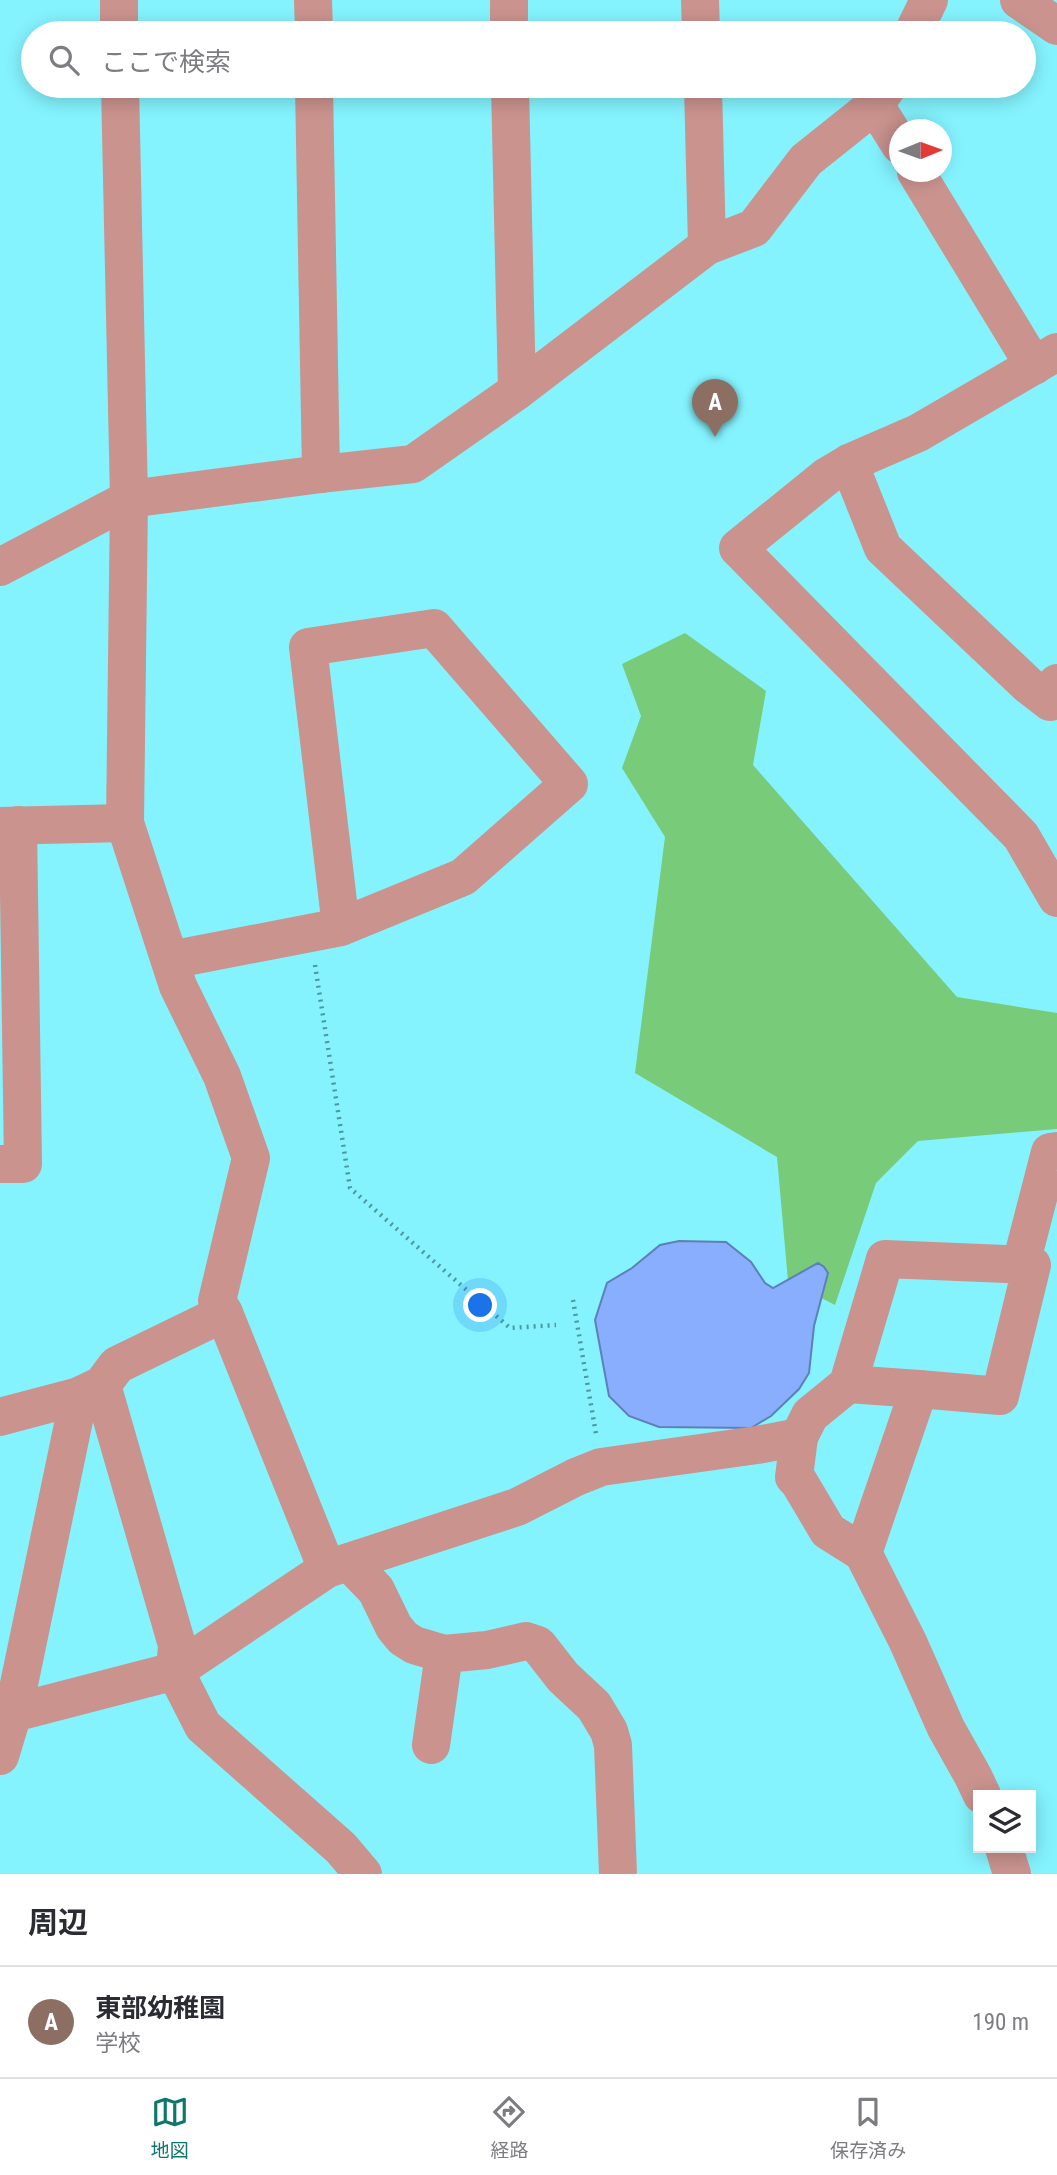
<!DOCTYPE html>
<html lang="ja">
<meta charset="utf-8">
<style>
body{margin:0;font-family:"Roboto Condensed","Noto Sans JP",sans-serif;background:#f7f7f7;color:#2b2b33}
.controls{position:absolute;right:21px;bottom:21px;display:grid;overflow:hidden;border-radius:0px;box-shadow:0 4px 18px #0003}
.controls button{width:63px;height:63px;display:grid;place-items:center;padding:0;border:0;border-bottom:2px solid #e1e1e2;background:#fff;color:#2b2b33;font:35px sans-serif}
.compass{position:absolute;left:889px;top:119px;width:63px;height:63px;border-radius:50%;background:#fff;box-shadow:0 4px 18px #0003;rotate:89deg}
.you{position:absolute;left:481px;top:1306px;width:24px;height:24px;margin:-18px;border:5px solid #fff;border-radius:50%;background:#1a73e8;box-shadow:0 0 0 10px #1a73e833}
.badge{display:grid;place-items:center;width:46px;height:46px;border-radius:50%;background:#0f766e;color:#fff;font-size:23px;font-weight:700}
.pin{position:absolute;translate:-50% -58px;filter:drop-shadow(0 2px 4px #0008)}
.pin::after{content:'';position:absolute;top:37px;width:24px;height:21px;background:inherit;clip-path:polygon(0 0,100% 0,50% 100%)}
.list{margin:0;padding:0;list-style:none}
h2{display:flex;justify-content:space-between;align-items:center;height:91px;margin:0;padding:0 28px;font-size:30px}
h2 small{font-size:23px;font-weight:400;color:#7c7c81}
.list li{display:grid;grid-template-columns:46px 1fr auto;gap:21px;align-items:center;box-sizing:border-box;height:112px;padding:0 28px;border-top:2px solid #e1e1e2}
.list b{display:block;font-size:26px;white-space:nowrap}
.list p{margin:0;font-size:23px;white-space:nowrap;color:#7c7c81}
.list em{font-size:23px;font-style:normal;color:#7c7c81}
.icon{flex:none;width:38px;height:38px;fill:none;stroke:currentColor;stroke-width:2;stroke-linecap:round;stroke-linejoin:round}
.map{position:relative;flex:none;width:1057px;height:1874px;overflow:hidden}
.search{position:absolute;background:#fff;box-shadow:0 4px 18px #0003;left:21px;right:21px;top:21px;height:77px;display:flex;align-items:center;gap:18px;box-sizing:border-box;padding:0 24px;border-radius:38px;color:#7c7c81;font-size:26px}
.sheet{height:203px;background:#fff}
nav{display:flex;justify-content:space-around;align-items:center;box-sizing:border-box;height:98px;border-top:2px solid #e1e1e2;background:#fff;font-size:19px;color:#7c7c81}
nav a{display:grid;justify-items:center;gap:4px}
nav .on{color:#0f766e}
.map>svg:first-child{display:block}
.green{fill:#78cb78}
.water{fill:#88aefd;stroke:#5f7fb7;stroke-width:2}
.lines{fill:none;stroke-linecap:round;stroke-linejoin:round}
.path{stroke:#4f979f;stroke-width:4.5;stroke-dasharray:2 5;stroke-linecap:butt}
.minor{stroke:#ca938e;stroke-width:38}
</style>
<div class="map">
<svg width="1057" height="1874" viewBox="0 0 1057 1874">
<rect width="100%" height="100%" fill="#84f3fe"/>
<polygon class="green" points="685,633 766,691 753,765 957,997 1057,1013 1057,1129 918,1141 876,1183 835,1305 788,1281 777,1157 635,1073 665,837 622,768 641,716 622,664"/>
<polygon class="water" points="679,1241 726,1242 751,1262 765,1283 773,1288 818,1263 824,1267 828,1273 814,1326 809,1373 799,1389 771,1416 751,1428 659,1427 629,1416 609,1396 595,1320 607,1283 632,1268 660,1245"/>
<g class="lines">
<g class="path">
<polyline points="315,965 350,1188 510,1328 556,1325"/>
<polyline points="573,1300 596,1434"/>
</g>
<g class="minor">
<polyline points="119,0 119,33"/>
<polyline points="313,0 314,33"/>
<polyline points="509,0 509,33"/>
<polyline points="700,0 701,33"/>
<polyline points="1019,0 1057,26"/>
<polyline points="913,33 929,0"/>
<polyline points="120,86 129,499 125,823 178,986 222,1076 251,1158 217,1301 224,1313 327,1569"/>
<polyline points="314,86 321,474"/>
<polyline points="510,86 517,391"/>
<polyline points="703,86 707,246"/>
<polyline points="875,105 900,145"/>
<polyline points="916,172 1034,366"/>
<polyline points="1057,352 918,433 849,463 827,476 738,548 1021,836 1057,898"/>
<polyline points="849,463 883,548 1028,685 1050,702 1057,683"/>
<polyline points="0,567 129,499 321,474 413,464 517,391 707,246 754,228 806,160 875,105 888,86"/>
<polyline points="0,826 125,823"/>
<polyline points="170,960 341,927 463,877 569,784 434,628 308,647 341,927"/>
<polyline points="0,1164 23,1164 18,825"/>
<polyline points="1021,1264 1050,1152 1057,1151"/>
<polyline points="848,1384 919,1389"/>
<polyline points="102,1385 177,1645 175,1671 203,1726 341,1848 363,1874"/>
<polyline points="0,1417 79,1396 102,1385 117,1365 224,1313"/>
<polyline points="799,1437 810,1415 848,1384 885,1259 1032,1265 1000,1396 919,1389 863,1553"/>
<polyline points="349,1562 376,1590 394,1627 403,1638 414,1645 444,1654"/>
<polyline points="13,1713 79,1396"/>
<polyline points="431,1745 444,1654 487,1650 526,1641 538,1645 563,1677 594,1706 609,1731 613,1745 618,1874"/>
<polyline points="0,1756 13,1713 175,1671 327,1569 517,1507 576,1477 601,1467 757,1445 799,1437 794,1477 799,1482 828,1531 863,1553 908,1642 946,1728 973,1776 982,1795"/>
<polyline points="1004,1848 1012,1874"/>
</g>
</g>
</svg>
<div class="controls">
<button><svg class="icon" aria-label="layers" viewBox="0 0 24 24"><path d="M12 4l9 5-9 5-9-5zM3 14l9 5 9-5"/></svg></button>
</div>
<svg class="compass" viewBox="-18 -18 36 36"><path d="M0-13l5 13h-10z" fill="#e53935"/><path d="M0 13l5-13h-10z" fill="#7c7c81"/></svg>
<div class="you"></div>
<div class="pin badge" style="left:715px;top:437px;background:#8d6e63">A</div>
<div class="search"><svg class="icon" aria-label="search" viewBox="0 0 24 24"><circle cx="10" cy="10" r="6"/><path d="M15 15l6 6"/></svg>ここで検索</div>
</div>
<section class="sheet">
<h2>周辺<small></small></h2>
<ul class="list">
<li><span class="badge" style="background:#8d6e63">A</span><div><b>東部幼稚園</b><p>学校</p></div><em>190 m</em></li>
</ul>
</section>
<nav>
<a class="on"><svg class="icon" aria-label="map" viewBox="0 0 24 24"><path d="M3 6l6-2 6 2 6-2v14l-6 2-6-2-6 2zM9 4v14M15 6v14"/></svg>地図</a>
<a><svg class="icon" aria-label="directions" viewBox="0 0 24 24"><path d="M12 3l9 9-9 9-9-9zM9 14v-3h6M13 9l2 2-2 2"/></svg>経路</a>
<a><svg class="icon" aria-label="saved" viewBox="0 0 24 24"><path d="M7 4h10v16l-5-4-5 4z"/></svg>保存済み</a>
</nav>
